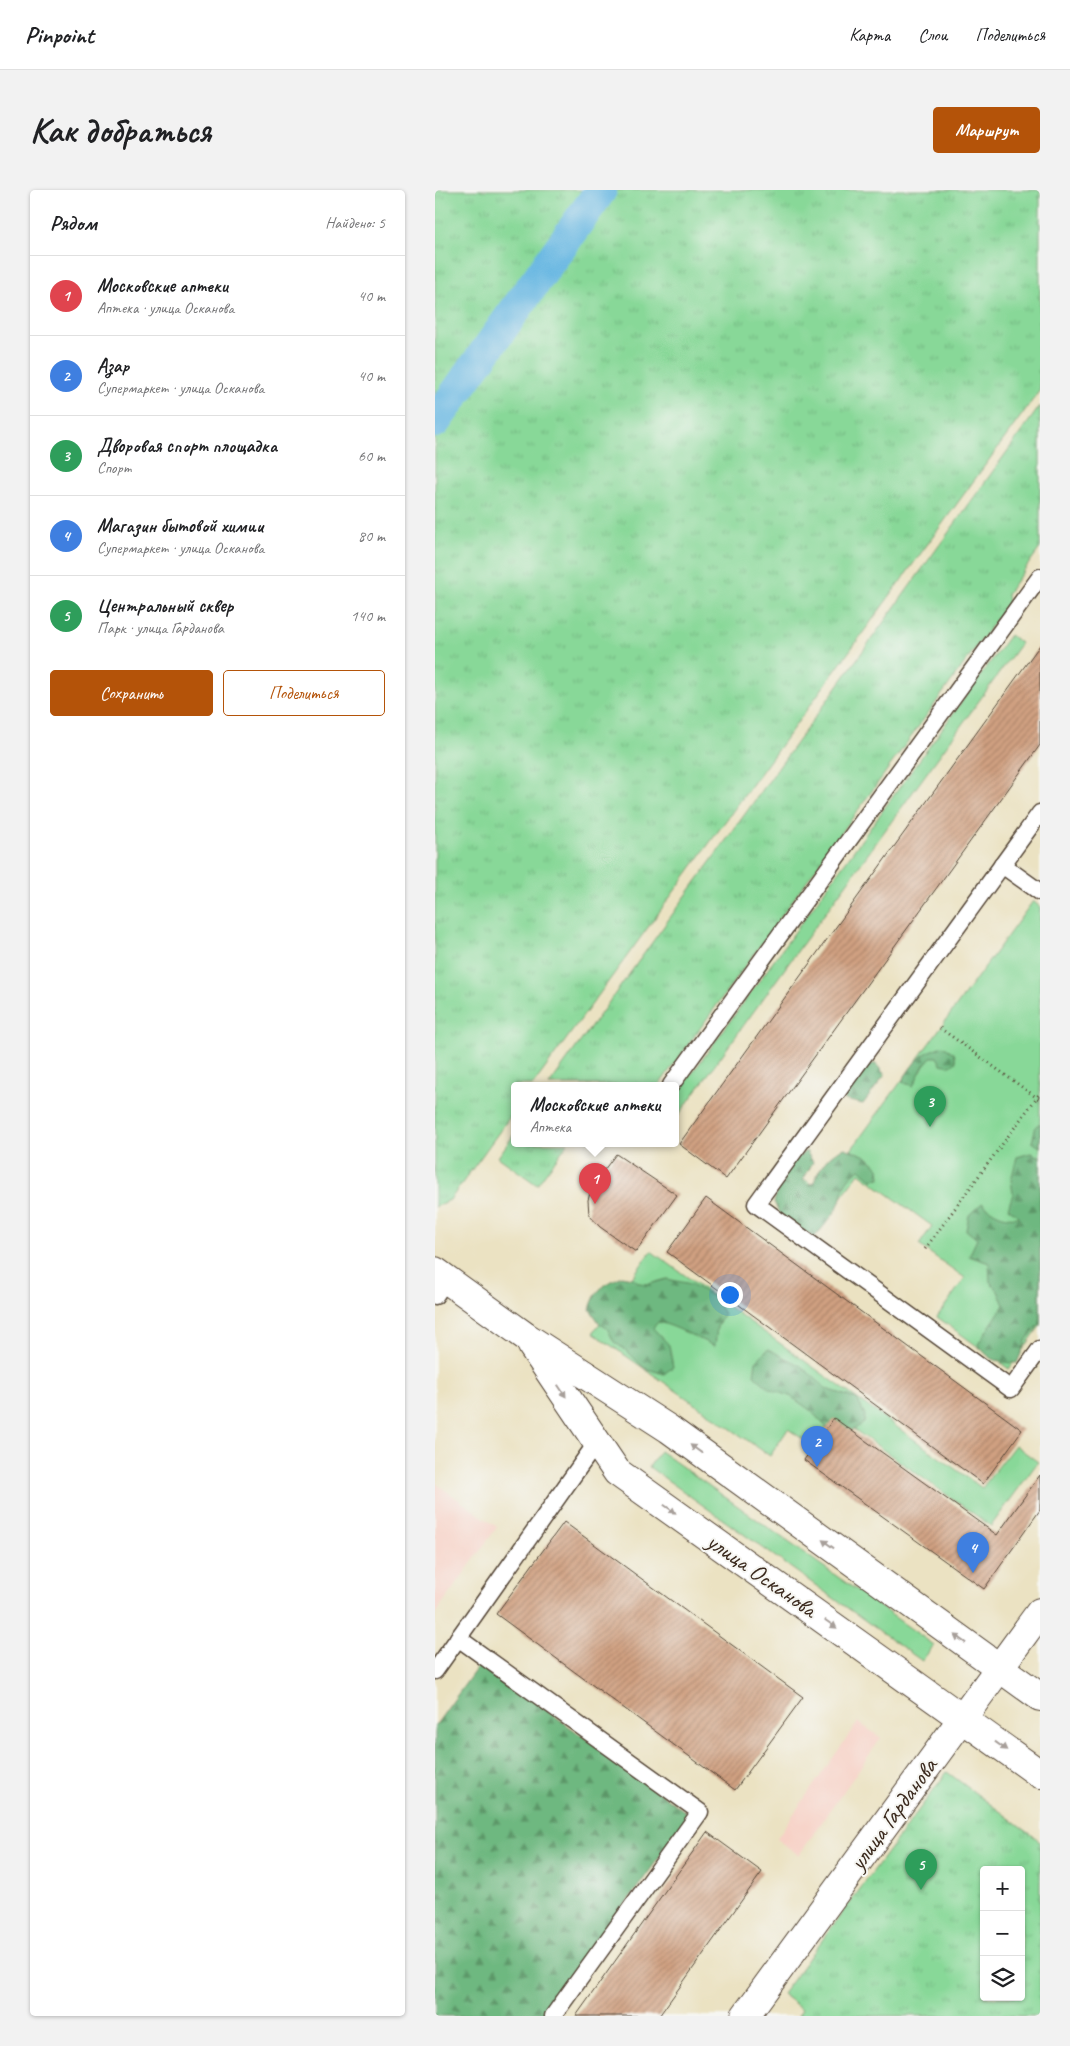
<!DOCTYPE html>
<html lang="ru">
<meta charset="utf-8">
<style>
body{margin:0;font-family:Caveat,sans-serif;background:#f2f2f2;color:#202124}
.controls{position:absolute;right:15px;bottom:15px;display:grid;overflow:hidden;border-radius:5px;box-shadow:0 1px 4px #0004}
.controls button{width:45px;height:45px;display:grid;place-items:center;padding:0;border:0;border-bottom:1px solid #e0e0e0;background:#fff;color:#202124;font:25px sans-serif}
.you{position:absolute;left:294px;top:1104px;width:18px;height:18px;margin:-12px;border:4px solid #fff;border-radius:50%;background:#1a73e8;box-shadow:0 0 0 8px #1a73e833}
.badge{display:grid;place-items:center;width:32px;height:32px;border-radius:50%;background:#b45309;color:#fff;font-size:16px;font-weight:700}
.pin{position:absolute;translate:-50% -41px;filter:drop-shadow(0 1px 2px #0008)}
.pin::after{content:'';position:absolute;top:26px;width:18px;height:15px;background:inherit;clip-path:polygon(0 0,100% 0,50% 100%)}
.popup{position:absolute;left:76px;top:892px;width:168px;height:65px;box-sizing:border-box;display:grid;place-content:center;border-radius:5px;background:#fff;filter:drop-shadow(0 1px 4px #0005);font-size:16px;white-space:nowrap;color:#757577}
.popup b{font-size:19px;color:#202124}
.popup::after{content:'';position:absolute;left:50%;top:100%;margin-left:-10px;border:10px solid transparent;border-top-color:#fff}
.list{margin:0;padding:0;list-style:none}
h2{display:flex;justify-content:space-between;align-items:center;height:65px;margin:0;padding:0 20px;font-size:21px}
h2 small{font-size:16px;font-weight:400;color:#757577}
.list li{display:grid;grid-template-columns:32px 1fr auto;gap:15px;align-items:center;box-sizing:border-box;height:80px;padding:0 20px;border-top:1px solid #e0e0e0}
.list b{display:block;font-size:19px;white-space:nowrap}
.list p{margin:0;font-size:16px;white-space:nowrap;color:#757577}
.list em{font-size:16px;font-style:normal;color:#757577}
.actions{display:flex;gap:10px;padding:15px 20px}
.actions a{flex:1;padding:11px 0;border:1px solid #b45309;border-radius:5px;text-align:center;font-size:18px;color:#b45309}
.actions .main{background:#b45309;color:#fff}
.icon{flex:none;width:28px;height:28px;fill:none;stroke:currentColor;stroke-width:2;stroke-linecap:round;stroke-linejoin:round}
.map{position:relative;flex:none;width:605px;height:1826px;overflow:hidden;border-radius:5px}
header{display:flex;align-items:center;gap:30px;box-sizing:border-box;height:70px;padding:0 25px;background:#fff;border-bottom:1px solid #e0e0e0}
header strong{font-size:24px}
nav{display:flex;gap:28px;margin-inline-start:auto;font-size:18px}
.intro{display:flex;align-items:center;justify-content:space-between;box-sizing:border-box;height:120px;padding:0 30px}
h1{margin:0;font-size:35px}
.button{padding:12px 22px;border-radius:5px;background:#b45309;color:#fff;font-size:18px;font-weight:700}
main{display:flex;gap:30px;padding:0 30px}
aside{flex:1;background:#fff;border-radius:5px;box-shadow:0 1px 4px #0004}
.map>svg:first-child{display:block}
.built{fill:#f7d1c6}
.green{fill:#88d898;stroke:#62815b}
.forest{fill:url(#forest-firs);stroke:#54714f}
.park{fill:url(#park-tufts);stroke:#62815b;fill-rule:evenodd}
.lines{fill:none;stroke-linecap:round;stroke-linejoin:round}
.canal{stroke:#68b7e2;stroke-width:32}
.building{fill:url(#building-hatch)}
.service-casing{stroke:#554637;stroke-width:19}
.tertiary-casing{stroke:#554637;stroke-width:30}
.path{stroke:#554637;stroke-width:3;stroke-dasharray:1 4;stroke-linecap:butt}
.service{stroke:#fff;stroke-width:16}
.tertiary{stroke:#fff;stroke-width:28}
.oneway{fill:#a79f9a}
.labels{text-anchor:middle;stroke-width:4;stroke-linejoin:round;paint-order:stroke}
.street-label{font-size:24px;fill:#3b2a1e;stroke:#f6f6f2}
</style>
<header>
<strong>Pinpoint</strong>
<nav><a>Карта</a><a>Слои</a><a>Поделиться</a></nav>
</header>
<div class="intro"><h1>Как добраться</h1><a class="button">Маршрут</a></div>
<main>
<aside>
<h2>Рядом<small>Найдено: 5</small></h2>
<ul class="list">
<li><span class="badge" style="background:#e0444e">1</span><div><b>Московские аптеки</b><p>Аптека · улица Осканова</p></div><em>40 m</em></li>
<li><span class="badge" style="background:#3f7fe0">2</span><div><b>Азар</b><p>Супермаркет · улица Осканова</p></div><em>40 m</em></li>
<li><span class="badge" style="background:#2e9e5b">3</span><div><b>Дворовая спорт площадка</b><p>Спорт</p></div><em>60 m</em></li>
<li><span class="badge" style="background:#3f7fe0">4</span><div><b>Магазин бытовой химии</b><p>Супермаркет · улица Осканова</p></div><em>80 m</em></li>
<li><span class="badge" style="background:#2e9e5b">5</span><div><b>Центральный сквер</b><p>Парк · улица Гарданова</p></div><em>140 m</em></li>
</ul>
<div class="actions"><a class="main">Сохранить</a><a>Поделиться</a></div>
</aside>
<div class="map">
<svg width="605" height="1826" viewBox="0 0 605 1826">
<defs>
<pattern id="forest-firs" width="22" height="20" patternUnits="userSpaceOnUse" patternTransform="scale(1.25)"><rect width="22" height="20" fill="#6eb880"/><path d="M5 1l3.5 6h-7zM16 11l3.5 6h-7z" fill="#5c9668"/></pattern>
<pattern id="park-tufts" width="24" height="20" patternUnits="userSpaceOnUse" patternTransform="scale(1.25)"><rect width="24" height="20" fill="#88d898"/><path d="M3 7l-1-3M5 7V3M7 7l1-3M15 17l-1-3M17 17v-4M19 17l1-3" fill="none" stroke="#76ba83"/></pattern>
<pattern id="building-hatch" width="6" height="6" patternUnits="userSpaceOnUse" patternTransform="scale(1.25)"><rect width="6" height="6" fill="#d0a081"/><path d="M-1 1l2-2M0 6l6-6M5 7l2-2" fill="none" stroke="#aa8369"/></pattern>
</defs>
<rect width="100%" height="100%" fill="#f6f6f2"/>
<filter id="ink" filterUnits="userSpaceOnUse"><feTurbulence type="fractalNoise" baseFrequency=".02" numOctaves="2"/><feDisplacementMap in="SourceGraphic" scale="10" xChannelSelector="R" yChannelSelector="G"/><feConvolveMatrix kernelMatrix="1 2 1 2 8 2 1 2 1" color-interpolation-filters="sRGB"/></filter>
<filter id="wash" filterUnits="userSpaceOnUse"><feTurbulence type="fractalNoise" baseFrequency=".0096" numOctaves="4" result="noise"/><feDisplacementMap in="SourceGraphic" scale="20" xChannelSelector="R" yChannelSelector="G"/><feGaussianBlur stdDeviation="1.12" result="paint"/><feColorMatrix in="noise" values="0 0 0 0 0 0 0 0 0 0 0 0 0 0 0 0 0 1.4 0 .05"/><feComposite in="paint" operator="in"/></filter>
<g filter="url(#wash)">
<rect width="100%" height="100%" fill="#ebe2c2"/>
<g class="built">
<polygon points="0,1293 62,1337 0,1424"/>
<polygon points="423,1532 446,1548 364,1665 341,1649"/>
</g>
<g class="green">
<polygon points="575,445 586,453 240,930 240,907"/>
<polygon points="598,711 605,717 605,1136 574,1179 502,1127 530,1088 484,1055 497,1036 424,983 383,1039 363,985 386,1001"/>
<polygon points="216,1061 547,1298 580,1255 603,1272 556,1336 400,1226 377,1255 353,1239 335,1266 158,1143"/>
<polygon points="225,1261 499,1455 487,1471 214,1277"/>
</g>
<g class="forest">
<path d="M508 856 519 863 521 872 516 876 506 874 502 867H496L489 875 478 896 467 892C477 873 487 862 508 856Z"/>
<polygon points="430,874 441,874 450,885 428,914 410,910 409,903"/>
<polygon points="605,933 605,957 597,952 601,936"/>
<path d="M410 958 431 966 444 978 445 988 436 989 425 979C402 994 411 1006 399 1023 393 1032 385 1040 379 1048L345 1025 339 1012 349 978 371 961 378 972 368 990 372 995 379 993C384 978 394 962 410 958Z"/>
<path d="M596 963 605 967V1134L592 1149 582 1173C563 1173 553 1170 543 1154L569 1115 562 1099 555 1092 554 1073 534 1066 542 1049 531 1040 534 1025 547 1013C559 1024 569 1029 585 1027L573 1018 578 1004 576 990 582 967Z"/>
<path d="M186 1086 198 1088 204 1093 214 1094 232 1089 256 1094 279 1107 289 1124 282 1137 280 1156C260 1148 244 1137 223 1132L218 1138 234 1155 238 1177 229 1184 209 1178 192 1161 179 1152 172 1138 165 1134 155 1119C162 1097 167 1097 186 1086Z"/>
<polygon points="333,1159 366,1176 392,1199 422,1209 430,1225 429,1233 411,1244 391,1237 375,1220 355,1206 335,1199 319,1185 321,1171"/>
<polygon points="46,1472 255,1625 109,1826 0,1826 0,1536"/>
</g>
<g class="park">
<polygon points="0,0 605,0 605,200 98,895 80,895 80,920 15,1010 0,1017"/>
<polygon points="605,216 605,358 572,404 573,413 224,895 114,895"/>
<polygon points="80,943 80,953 133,953 102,995 63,967"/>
<path d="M512 1582 605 1651V1826H363L367 1819 347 1804ZM549 1680H586V1807H549Z"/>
</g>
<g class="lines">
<polyline class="canal" points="0,232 166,0"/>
</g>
<g id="blocks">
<g class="building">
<polygon points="605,455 605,555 291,989 244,954"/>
<polygon points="181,964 242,1005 201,1062 165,1037 154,1025 153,1010 157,996"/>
<polygon points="271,1008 587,1240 548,1294 232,1062"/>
<polygon points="399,1228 562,1345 605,1285 605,1320 549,1399 369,1270"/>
<polygon points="129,1332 368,1507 300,1600 61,1424"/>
<polygon points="272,1642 327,1682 224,1826 141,1826"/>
</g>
</g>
</g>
<g filter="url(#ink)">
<use href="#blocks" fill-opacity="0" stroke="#554637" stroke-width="1"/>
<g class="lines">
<defs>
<g id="service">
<polyline points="605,623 321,1014 576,1199 605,1159"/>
<polyline points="567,675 605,702"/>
<polyline points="236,895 605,387"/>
<polyline points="0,1106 11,1090"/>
<polyline points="23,1448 265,1622 118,1826"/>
<polyline points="0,1481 162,1252"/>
</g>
<g id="tertiary">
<polyline points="0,1081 90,1146 234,1239 605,1507"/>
<polyline points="97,1156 182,1282 605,1584"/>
<polyline points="310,1826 605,1422"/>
</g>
</defs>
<use href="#service" class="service-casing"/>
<use href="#tertiary" class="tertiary-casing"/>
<g class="path">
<polyline points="505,838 605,910"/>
<polyline points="490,1059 605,903"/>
</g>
<use href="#service" class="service"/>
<use href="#tertiary" class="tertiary"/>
</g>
<defs><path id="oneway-solid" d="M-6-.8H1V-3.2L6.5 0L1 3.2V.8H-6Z" transform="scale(1.25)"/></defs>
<g class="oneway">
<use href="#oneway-solid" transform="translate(127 1201) rotate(56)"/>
<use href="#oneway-solid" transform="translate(261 1259) rotate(-144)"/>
<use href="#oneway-solid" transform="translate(235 1319) rotate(35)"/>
<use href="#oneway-solid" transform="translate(393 1354) rotate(-144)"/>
<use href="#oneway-solid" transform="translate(396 1434) rotate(35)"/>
<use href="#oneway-solid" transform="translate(525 1449) rotate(-144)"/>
<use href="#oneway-solid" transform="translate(566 1556) rotate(36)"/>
</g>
</g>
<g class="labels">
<g class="street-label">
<text transform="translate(327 1385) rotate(35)" y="8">улица Осканова</text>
<text transform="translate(458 1624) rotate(-54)" y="8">улица Гарданова</text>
</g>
</g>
</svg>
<div class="controls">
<button>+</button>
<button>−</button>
<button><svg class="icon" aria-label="layers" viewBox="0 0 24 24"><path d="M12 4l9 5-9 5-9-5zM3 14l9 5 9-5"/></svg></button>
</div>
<div class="you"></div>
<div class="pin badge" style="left:160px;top:1014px;background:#e0444e">1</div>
<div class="popup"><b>Московские аптеки</b>Аптека</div>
<div class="pin badge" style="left:382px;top:1277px;background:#3f7fe0">2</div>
<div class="pin badge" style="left:495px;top:937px;background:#2e9e5b">3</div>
<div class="pin badge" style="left:538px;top:1383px;background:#3f7fe0">4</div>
<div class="pin badge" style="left:486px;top:1700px;background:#2e9e5b">5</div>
</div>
</main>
